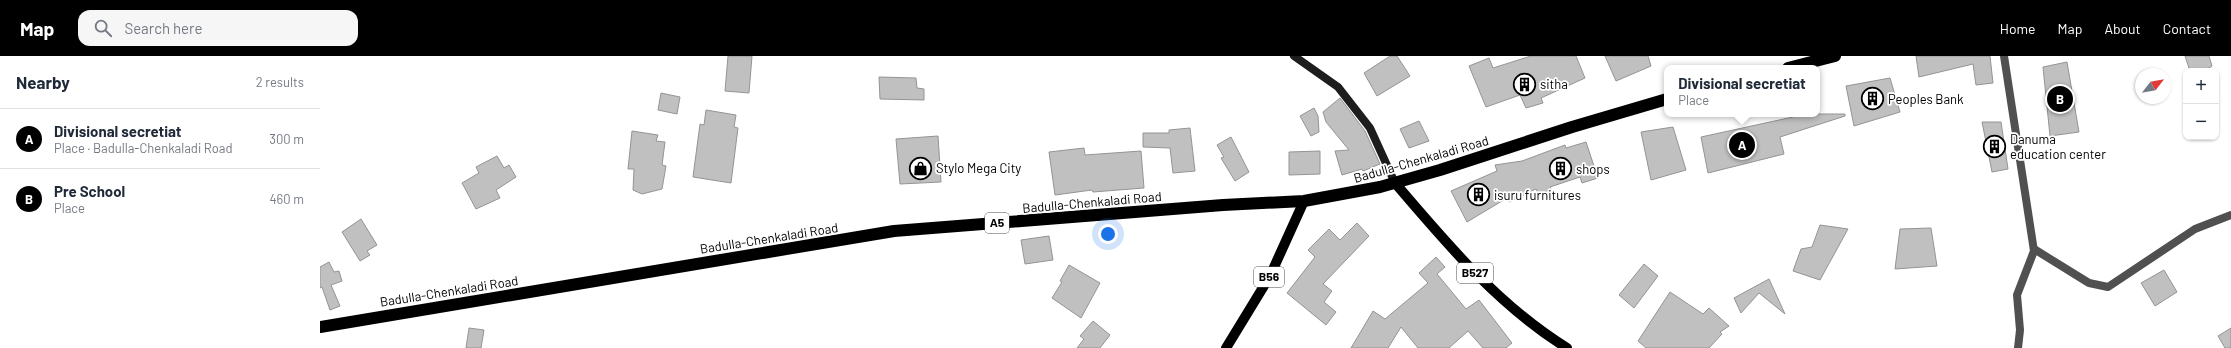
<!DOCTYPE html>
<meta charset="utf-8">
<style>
body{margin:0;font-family:Barlow,sans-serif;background:#f6f6f7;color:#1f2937}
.controls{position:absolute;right:12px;top:12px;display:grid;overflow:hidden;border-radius:8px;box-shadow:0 1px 3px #0004}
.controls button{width:36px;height:36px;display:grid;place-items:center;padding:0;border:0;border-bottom:1px solid #e0e1e3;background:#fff;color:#1f2937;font:20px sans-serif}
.compass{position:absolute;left:1815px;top:12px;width:36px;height:36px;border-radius:50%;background:#fff;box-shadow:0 1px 3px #0004;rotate:59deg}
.you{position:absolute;left:788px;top:178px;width:14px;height:14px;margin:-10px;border:3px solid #fff;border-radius:50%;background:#1a73e8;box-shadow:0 0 0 6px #1a73e833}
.badge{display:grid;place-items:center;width:26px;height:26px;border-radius:50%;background:#000;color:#fff;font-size:13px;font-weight:700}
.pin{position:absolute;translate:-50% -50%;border:2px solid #fff;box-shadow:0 1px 4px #0006}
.popup{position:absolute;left:1344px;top:9px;width:156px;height:52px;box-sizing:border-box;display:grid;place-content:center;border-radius:8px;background:#fff;filter:drop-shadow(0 1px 3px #0005);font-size:13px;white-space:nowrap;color:#747a83}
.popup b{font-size:15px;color:#1f2937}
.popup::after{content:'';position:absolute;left:50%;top:100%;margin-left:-8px;border:8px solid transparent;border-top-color:#fff}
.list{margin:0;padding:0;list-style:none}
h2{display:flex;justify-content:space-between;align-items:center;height:52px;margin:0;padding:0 16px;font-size:17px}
h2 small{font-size:13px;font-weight:400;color:#747a83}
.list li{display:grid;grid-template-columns:26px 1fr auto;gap:12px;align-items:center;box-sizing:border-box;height:60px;padding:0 16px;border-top:1px solid #e0e1e3}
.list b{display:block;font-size:15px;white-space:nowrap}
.list p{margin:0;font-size:13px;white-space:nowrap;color:#747a83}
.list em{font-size:13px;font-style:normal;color:#747a83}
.icon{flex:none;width:22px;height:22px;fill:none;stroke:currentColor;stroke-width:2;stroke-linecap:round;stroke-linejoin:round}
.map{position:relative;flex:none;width:1911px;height:292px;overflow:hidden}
header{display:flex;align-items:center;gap:24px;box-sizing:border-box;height:56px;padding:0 20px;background:#000;color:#fff}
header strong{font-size:19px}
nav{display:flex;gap:22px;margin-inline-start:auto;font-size:14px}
.search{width:280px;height:36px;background:#f6f6f7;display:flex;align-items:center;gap:10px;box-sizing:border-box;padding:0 14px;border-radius:12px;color:#747a83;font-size:15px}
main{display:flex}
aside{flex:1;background:#fff}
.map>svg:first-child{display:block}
.building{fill:#c0c0c0;stroke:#949494}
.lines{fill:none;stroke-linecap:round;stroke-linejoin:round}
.street{stroke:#505050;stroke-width:8}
.secondary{stroke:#1d1d1d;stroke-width:8}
.primary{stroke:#000;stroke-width:10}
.highway{stroke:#000;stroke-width:12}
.labels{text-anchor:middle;stroke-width:3.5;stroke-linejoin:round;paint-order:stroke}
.shield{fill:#fff;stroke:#4c4c4c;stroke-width:1}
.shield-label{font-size:12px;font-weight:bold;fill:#000}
.poi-label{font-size:13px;fill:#000;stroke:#fff;text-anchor:start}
.street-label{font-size:13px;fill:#000;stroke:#fff}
</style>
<header>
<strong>Map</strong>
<div class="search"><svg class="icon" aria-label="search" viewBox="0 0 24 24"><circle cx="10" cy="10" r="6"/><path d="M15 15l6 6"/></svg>Search here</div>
<nav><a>Home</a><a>Map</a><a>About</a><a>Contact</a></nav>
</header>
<main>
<aside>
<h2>Nearby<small>2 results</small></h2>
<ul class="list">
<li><span class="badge">A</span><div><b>Divisional secretiat</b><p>Place · Badulla-Chenkaladi Road</p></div><em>300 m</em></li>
<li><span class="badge">B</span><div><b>Pre School</b><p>Place</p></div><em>460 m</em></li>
</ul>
</aside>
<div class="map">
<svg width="1911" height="292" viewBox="0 0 1911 292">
<rect width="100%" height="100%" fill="#fff"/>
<g class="building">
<polygon points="408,0 432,0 429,37 405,35"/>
<polygon points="1070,0 1077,0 1090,20 1057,40 1044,17"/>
<polygon points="1211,0 1256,0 1265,22 1221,42 1223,47 1206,52 1200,39 1166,51 1149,10 1169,2 1173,12"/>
<polygon points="1285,0 1328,0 1331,10 1296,25"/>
<polygon points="1596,0 1670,0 1673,27 1656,29 1653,8 1599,21"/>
<polygon points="1865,0 1889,0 1892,10 1884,15 1870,15"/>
<polygon points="1747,6 1759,76 1730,80 1723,11"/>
<polygon points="559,21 596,22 597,32 604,33 604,44 560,43"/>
<polygon points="1570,22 1580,56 1534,70 1526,30"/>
<polygon points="341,37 360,41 357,58 338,54"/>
<polygon points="1020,42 1045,75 1060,108 1043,115 1042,113 1022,119 1015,95 1029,94 1006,66 1003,56"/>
<polygon points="994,52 998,60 999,76 991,80 980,60"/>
<polygon points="386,54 416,59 414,71 418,72 411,127 373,121 380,68 384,69"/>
<polygon points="1473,58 1525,58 1525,60 1460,81 1464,98 1388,117 1381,81 1473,61"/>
<polygon points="1099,65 1109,85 1089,92 1080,73"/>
<polygon points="1662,66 1681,66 1688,113 1672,116"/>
<polygon points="1353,71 1366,114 1331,124 1321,76"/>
<polygon points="870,72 875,115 853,117 850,92 823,91 823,77 849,77 849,74"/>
<polygon points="312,75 338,79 336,85 345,86 342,109 346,110 342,133 322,138 313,134 314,113 308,113"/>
<polygon points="618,80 621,126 580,128 576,83"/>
<polygon points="911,81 929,116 915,125 901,102 904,101 897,89"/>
<polygon points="1266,86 1278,122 1262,127 1260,121 1230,131 1231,133 1219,139 1216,133 1189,146 1187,142 1147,166 1131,135 1177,115 1175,109 1202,105 1245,89 1246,92"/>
<polygon points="764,92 765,99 821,95 824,132 773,136 772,134 735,139 729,96"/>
<polygon points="1000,95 1000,118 969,119 969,96"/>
<polygon points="177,100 184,112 189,109 196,121 176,134 180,142 156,153 142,127 159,117 156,111"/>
<polygon points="41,163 57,189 47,195 50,199 40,205 22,176"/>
<polygon points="1037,167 1049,180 1003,228 1012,235 1004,246 1016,256 1006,269 967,237 995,201 988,194 1009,173 1020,184"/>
<polygon points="1500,169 1528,173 1500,224 1473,215 1481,193 1492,191"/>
<polygon points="1611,172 1617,210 1575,213 1580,173"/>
<polygon points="729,180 733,204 705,208 701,184"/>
<polygon points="1116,201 1125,211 1117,218 1146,253 1159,244 1192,287 1186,292 1163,292 1148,275 1129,292 1098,292 1081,271 1068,292 1031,292 1053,255 1065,263 1108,227 1099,217"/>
<polygon points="9,206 14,216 19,215 22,225 11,229 20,250 10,254 2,231 0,232 0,211"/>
<polygon points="1324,208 1338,220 1314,252 1299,239"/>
<polygon points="749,209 780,227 761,262 732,242 742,226 740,225"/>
<polygon points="1844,214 1857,236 1835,250 1821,227"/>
<polygon points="1449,223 1465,258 1439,237 1421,257 1414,242"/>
<polygon points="1350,236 1383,258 1389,252 1409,270 1400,276 1402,278 1389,292 1326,292 1318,285"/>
<polygon points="773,265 790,279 780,292 757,292 764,283 760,280"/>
<polygon points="149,272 164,274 161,292 146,292"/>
<polygon points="1911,272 1911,292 1905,292 1898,280"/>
</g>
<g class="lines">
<g class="street">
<polyline points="1684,0 1714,195 1697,239 1700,274 1698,292"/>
<polyline points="1714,193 1769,227 1788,231 1875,173 1911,159"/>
</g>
<polyline class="secondary" points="974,0 1018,31 1050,72 1075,127"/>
<g class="primary">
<path d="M1075 127C1127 188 1179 250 1247 292"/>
<polyline points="906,292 950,220 984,145"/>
</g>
<g class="highway">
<polyline points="1468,12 1515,0"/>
<polyline points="0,271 574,175 903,149 984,145 1060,131 1120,114 1252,71 1347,43"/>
</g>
</g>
<defs>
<symbol id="building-ring" viewBox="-11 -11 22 22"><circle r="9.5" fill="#fff" stroke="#000" stroke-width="1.5"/><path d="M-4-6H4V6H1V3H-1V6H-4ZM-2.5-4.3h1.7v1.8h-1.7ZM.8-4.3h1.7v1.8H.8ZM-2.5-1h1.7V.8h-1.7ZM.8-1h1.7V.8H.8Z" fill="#000"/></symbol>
<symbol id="shop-ring" viewBox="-11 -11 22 22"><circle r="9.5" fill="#fff" stroke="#000" stroke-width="1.5"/><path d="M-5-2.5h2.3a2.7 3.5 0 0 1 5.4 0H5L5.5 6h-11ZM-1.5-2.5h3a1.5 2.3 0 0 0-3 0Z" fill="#000"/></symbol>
</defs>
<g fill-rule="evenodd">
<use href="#building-ring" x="1192" y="16" width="25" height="25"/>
<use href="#building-ring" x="1540" y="30" width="25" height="25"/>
<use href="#building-ring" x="1662" y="78" width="25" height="25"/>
<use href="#shop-ring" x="588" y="100" width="25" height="25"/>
<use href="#building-ring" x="1228" y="100" width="25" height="25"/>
<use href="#building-ring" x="1146" y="126" width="25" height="25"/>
</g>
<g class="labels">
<g class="shield">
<rect x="665" y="157" width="24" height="20" rx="3"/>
<rect x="1137" y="207" width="36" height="20" rx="3"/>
<rect x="934" y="211" width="30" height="20" rx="3"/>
</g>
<g class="shield-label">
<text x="677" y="171">A5</text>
<text x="1155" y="221">B527</text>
<text x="949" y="225">B56</text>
</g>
<g class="poi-label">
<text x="1220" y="33">sitha</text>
<text x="1568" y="48">Peoples Bank</text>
<text x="1690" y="88">Danuma<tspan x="1690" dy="15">education center</tspan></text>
<text x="616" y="117">Stylo Mega City</text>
<text x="1256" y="118">shops</text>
<text x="1174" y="144">isuru furnitures</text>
</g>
<g class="street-label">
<text transform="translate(1101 103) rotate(-16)" y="5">Badulla-Chenkaladi Road</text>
<text transform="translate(772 146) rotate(-5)" y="5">Badulla-Chenkaladi Road</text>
<text transform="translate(449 182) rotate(-9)" y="5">Badulla-Chenkaladi Road</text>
<text transform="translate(129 235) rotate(-9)" y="5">Badulla-Chenkaladi Road</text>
</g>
</g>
</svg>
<div class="controls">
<button>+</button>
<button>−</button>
</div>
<svg class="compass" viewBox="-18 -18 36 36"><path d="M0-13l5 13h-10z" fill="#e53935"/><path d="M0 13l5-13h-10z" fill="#747a83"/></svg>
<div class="you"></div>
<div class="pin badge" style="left:1422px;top:89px">A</div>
<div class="popup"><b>Divisional secretiat</b>Place</div>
<div class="pin badge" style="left:1740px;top:43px">B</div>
</div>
</main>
